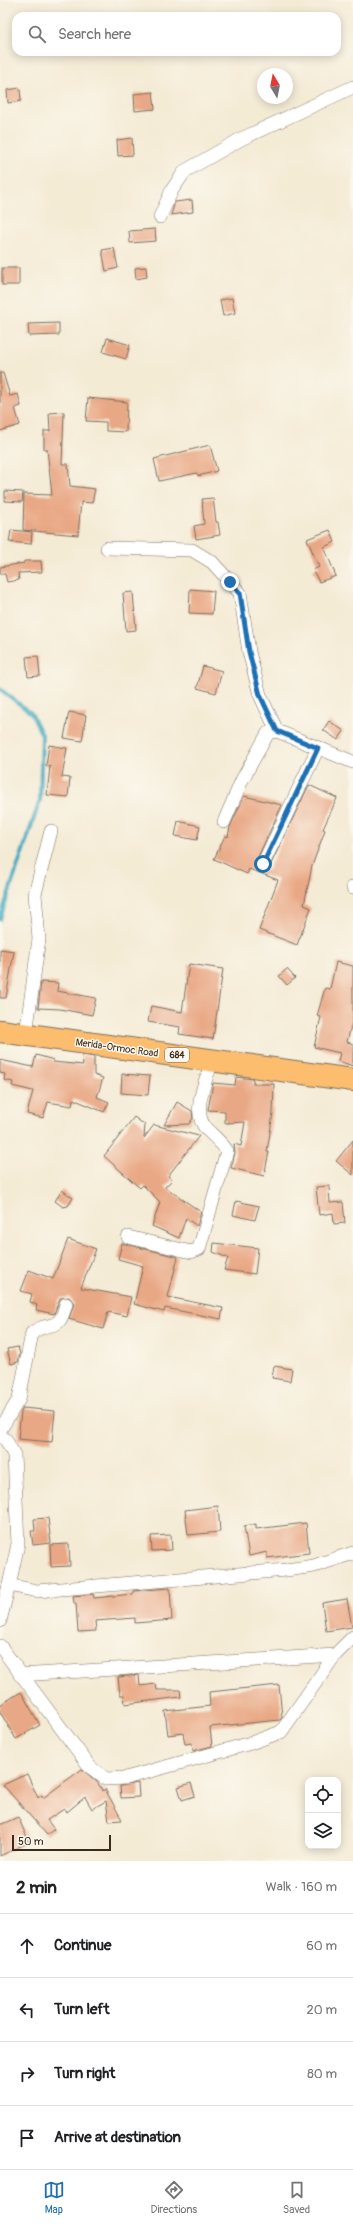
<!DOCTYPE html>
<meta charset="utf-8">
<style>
body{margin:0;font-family:Pangolin,sans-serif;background:#f6f6f6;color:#202124}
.controls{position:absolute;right:12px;bottom:12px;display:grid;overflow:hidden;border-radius:8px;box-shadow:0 2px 10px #0003}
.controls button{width:36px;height:36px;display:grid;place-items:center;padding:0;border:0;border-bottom:1px solid #e0e0e0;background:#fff;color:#202124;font:20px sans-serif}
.compass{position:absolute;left:257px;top:68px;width:36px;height:36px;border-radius:50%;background:#fff;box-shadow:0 2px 10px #0003;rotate:350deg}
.scale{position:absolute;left:12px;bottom:10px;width:99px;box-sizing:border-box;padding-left:4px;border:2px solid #3b2a1e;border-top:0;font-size:11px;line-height:14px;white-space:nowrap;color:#3b2a1e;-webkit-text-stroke:3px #fbf7ec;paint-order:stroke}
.stop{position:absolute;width:12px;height:12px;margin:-9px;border:3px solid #1f6fb2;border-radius:50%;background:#fff}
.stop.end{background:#1f6fb2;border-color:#fff;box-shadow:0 1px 4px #0008}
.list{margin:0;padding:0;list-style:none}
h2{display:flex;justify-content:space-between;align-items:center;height:52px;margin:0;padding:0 16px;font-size:17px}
h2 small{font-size:13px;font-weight:400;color:#757577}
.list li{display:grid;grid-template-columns:26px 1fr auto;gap:12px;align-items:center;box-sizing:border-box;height:64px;padding:0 16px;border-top:1px solid #e0e0e0}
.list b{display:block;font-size:15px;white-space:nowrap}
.list em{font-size:13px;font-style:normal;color:#757577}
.icon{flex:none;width:22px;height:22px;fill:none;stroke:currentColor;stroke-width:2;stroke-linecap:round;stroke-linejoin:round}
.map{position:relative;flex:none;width:353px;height:1861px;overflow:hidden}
.search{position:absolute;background:#fff;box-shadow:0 2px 10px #0003;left:12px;right:12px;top:12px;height:44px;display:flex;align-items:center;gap:10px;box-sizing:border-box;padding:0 14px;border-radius:12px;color:#757577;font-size:15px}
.sheet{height:308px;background:#fff}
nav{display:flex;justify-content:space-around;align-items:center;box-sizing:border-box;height:56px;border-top:1px solid #e0e0e0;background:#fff;font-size:11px;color:#757577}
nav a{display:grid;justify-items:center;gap:2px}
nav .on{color:#1f6fb2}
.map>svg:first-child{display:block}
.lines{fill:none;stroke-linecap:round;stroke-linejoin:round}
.stream{stroke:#3fa9bf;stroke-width:4}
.building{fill:#e9a885}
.minor-casing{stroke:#7c6e5e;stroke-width:14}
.trunk-casing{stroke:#7c6e5e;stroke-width:24}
.minor{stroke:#fff;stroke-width:13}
.trunk{stroke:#fcbd6e;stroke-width:22}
.route{stroke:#1f6fb2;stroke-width:5}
.labels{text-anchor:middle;stroke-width:3;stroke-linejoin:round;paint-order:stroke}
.shield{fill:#fbf7ec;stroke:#75685c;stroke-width:1}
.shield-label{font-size:9px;font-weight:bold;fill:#3b2a1e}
.street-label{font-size:10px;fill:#3b2a1e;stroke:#fbf7ec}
</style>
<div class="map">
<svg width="353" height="1861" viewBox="0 0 353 1861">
<rect width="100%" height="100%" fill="#fbf7ec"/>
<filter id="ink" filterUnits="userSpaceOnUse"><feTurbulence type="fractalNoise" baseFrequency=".025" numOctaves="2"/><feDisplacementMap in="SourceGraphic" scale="8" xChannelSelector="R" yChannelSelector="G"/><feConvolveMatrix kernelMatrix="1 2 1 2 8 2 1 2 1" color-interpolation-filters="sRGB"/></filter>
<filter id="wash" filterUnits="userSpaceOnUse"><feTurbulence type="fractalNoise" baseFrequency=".012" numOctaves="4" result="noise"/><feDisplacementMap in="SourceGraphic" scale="16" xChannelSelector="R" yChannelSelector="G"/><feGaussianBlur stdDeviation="0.9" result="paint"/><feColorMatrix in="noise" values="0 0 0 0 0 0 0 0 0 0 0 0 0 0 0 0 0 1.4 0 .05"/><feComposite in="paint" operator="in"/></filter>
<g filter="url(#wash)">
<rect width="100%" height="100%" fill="#f4ebd5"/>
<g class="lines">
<polyline class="stream" points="0,689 31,713 42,735 40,800 0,919"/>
</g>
<g id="blocks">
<g class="building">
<polygon points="20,88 21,101 8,103 7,90"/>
<polygon points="153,92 155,109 135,111 134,94"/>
<polygon points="132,138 133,155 118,156 117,140"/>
<polygon points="192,200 193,212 171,215 175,202"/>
<polygon points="155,229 156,241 130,243 129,231"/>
<polygon points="114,248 118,268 106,271 102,250"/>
<polygon points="146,267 147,277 136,279 135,268"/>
<rect x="2" y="268" width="17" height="17"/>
<polygon points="232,298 235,313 223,316 220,300"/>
<polygon points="59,323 59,335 29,336 28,324"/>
<polygon points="107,338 130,345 126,359 103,352"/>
<polygon points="0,373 3,373 10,396 18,394 21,406 15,408 20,425 0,431"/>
<polygon points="88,398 127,402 126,432 106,431 106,422 86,421"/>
<polygon points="64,412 62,464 68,464 70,486 95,489 92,503 81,502 78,535 23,530 24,494 52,495 47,449 44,449 44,431 50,431 49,413"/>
<polygon points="210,445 217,471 198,476 197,473 159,481 154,459"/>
<polygon points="5,491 23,492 22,502 5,501"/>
<polygon points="213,498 216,522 218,522 220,535 196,539 194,526 204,524 202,499"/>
<polygon points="11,530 32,532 31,544 9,542"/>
<polygon points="330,530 335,542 324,547 336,576 319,582 313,570 319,567 307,539"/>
<polygon points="24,561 41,561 42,572 18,573 19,580 7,582 5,574 0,574 0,567 24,563"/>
<polygon points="190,589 214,591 212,614 189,613"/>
<polygon points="133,592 136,630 126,631 123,593"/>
<polygon points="38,656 40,676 28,677 26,657"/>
<polygon points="203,666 222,671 216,693 197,688"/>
<polygon points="69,712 86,715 82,741 64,738"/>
<polygon points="329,721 344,731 338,740 323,730"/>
<polygon points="49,745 67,748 62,777 70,778 68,797 47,795 50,766 46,766"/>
<polygon points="309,785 337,798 323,829 325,830 312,866 304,905 311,908 297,945 259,930 278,880 249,869 247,874 214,859 225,836 228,837 230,827 244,796 282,805 256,861 256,868 259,871 268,870"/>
<polygon points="178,821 200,826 197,840 175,836"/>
<polygon points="0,949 14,951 6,998 0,998"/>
<polygon points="336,962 353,966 353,1018 347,1042 353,1044 353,1066 338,1061 340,1053 314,1047 321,1017 317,1016 325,988 330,989"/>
<polygon points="189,964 223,969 213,1039 179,1034 180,1027 148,1022 151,1006 182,1012"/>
<polygon points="287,969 295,978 287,985 279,976"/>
<polygon points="41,982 58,983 57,991 96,998 92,1015 60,1009 38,1008"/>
<polygon points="36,1055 54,1060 53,1062 83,1065 82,1055 94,1057 94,1075 103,1078 97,1097 109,1102 104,1112 73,1099 72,1106 48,1102 43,1118 27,1114 33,1091 12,1086 13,1082 4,1080 5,1074 0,1073 0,1060 33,1067"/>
<polygon points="122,1074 150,1076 148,1095 121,1093"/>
<polygon points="236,1077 253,1079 253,1084 274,1084 273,1113 267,1152 269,1152 264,1176 231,1168 235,1153 234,1144 241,1146 245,1122 225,1123 225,1111 208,1110 213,1083 235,1085"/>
<polygon points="177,1102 192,1111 193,1118 189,1124 164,1125"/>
<polygon points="134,1117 145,1125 144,1138 154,1125 199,1136 168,1176 172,1180 165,1187 201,1212 197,1226 186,1218 179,1238 152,1226 160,1202 143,1185 140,1188 104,1156"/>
<polygon points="353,1140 353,1175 336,1161"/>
<polygon points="329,1186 330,1203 343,1202 345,1223 334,1224 333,1213 319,1215 316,1187"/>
<polygon points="62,1190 73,1198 68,1206 63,1207 55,1201"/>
<polygon points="236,1201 259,1206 255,1220 233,1215"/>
<polygon points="68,1239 96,1249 81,1288 131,1297 127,1316 108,1312 103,1329 69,1319 74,1303 69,1297 60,1298 54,1314 36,1310 37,1305 30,1302 32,1294 21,1291 29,1270 53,1279"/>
<polygon points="122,1243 178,1257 168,1297 223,1308 221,1319 165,1308 164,1312 134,1304 143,1266 118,1259"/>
<polygon points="214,1243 258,1248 255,1274 224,1270 228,1258 213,1252"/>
<polygon points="18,1347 20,1354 18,1362 11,1364 7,1349"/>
<polygon points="274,1366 292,1369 290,1381 272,1378"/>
<polygon points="23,1408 55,1411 52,1442 18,1439 21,1412"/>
<polygon points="218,1506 220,1532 188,1535 185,1510"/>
<polygon points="48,1518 51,1543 33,1545 31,1531 35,1531 34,1519"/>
<polygon points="306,1523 309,1553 267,1558 267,1552 249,1556 244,1526 256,1524 256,1529"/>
<polygon points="171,1535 172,1550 152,1551 151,1536"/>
<polygon points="69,1544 70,1566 51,1567 50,1545"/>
<polygon points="170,1588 172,1620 135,1623 135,1618 95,1621 96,1631 78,1632 76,1603 74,1603 73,1596 93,1594 94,1598 133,1594 133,1591"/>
<polygon points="347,1599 352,1627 326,1631 322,1603"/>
<polygon points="139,1675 140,1686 156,1684 157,1690 180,1690 181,1697 125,1704 124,1695 120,1695 118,1677"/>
<polygon points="279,1685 282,1717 280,1720 210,1727 212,1746 193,1751 192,1743 185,1744 183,1733 168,1735 165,1711 210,1706 209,1692"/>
<polygon points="21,1692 40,1725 16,1739 0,1712 0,1705"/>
<polygon points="82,1769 97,1782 103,1791 105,1789 122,1820 109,1821 106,1801 92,1809 85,1797 67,1812 64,1809 47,1820 54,1829 47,1835 3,1785 27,1774 38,1798 42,1795 43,1798"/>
<polygon points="138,1783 139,1797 121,1798 120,1786"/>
<polygon points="191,1783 195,1796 182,1800 178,1787"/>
<polygon points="18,1817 29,1842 0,1856 0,1825"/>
</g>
</g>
</g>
<g filter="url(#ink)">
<use href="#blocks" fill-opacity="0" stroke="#7c6e5e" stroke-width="1"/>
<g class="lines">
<defs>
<g id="minor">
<polyline points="160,217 172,190 185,171 241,139 353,87"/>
<polyline points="107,548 192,550 212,562 240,593 249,652 260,695 277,731"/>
<polyline points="224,822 242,780 268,733 277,731 353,762"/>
<polyline points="263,864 318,748"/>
<polyline points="353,888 353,887"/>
<polyline points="26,1034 39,939 35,894 51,831"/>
<path d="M128 1237 191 1252 199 1249 227 1151C221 1141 211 1135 204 1126 192 1108 207 1079 212 1060"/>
<path d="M0 1430 19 1399 32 1333C51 1318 58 1336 66 1304"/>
<polyline points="0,1436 6,1440 14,1455 18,1544 9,1585 37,1591 286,1570 314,1566 353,1553"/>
<polyline points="0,1621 9,1585"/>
<polyline points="0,1646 90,1767 106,1779 126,1778 251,1743 281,1732 335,1655"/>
<polyline points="20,1675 335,1655 353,1637"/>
</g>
<polyline id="trunk" points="0,1031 353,1080"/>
</defs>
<use href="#minor" class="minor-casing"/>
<use href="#trunk" class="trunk-casing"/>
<use href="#minor" class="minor"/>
<use href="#trunk" class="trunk"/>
</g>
</g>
<g class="lines" filter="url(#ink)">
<polyline class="route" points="230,582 240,593 249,652 260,695 277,731 318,748 263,864"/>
</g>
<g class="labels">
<rect class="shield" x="165" y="1048" width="24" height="14" rx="3"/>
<g class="shield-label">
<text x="177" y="1058">684</text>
</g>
<g class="street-label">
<text transform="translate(117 1047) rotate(8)" y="4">Merida-Ormoc Road</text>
</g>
</g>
</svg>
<div class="controls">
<button><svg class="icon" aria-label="locate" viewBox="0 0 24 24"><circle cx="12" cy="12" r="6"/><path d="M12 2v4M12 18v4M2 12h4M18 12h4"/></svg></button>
<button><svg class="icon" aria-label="layers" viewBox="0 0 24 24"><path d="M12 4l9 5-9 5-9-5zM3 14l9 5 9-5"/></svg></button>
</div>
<svg class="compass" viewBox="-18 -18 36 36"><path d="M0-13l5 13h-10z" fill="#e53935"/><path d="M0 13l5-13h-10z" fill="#757577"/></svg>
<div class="scale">50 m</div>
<div class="stop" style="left:263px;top:864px"></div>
<div class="stop end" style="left:230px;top:582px"></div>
<div class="search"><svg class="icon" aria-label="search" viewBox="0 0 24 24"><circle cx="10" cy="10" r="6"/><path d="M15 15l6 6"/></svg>Search here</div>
</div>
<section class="sheet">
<h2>2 min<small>Walk · 160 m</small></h2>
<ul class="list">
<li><svg class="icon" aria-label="ahead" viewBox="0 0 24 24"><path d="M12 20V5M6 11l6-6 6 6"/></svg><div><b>Continue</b></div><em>60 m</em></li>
<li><svg class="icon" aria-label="left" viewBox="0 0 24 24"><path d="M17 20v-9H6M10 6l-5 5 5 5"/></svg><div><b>Turn left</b></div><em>20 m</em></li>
<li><svg class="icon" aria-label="right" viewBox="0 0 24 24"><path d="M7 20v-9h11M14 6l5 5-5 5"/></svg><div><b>Turn right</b></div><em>80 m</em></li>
<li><svg class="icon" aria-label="arrive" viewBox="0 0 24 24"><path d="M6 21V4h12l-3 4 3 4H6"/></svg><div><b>Arrive at destination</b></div></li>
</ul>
</section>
<nav>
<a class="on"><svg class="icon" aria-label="map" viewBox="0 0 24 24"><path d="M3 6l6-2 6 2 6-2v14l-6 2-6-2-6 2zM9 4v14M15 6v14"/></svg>Map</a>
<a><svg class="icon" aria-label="directions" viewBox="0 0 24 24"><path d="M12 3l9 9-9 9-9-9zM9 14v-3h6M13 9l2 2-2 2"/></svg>Directions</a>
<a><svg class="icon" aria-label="saved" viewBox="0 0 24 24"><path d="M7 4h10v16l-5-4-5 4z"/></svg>Saved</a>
</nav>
